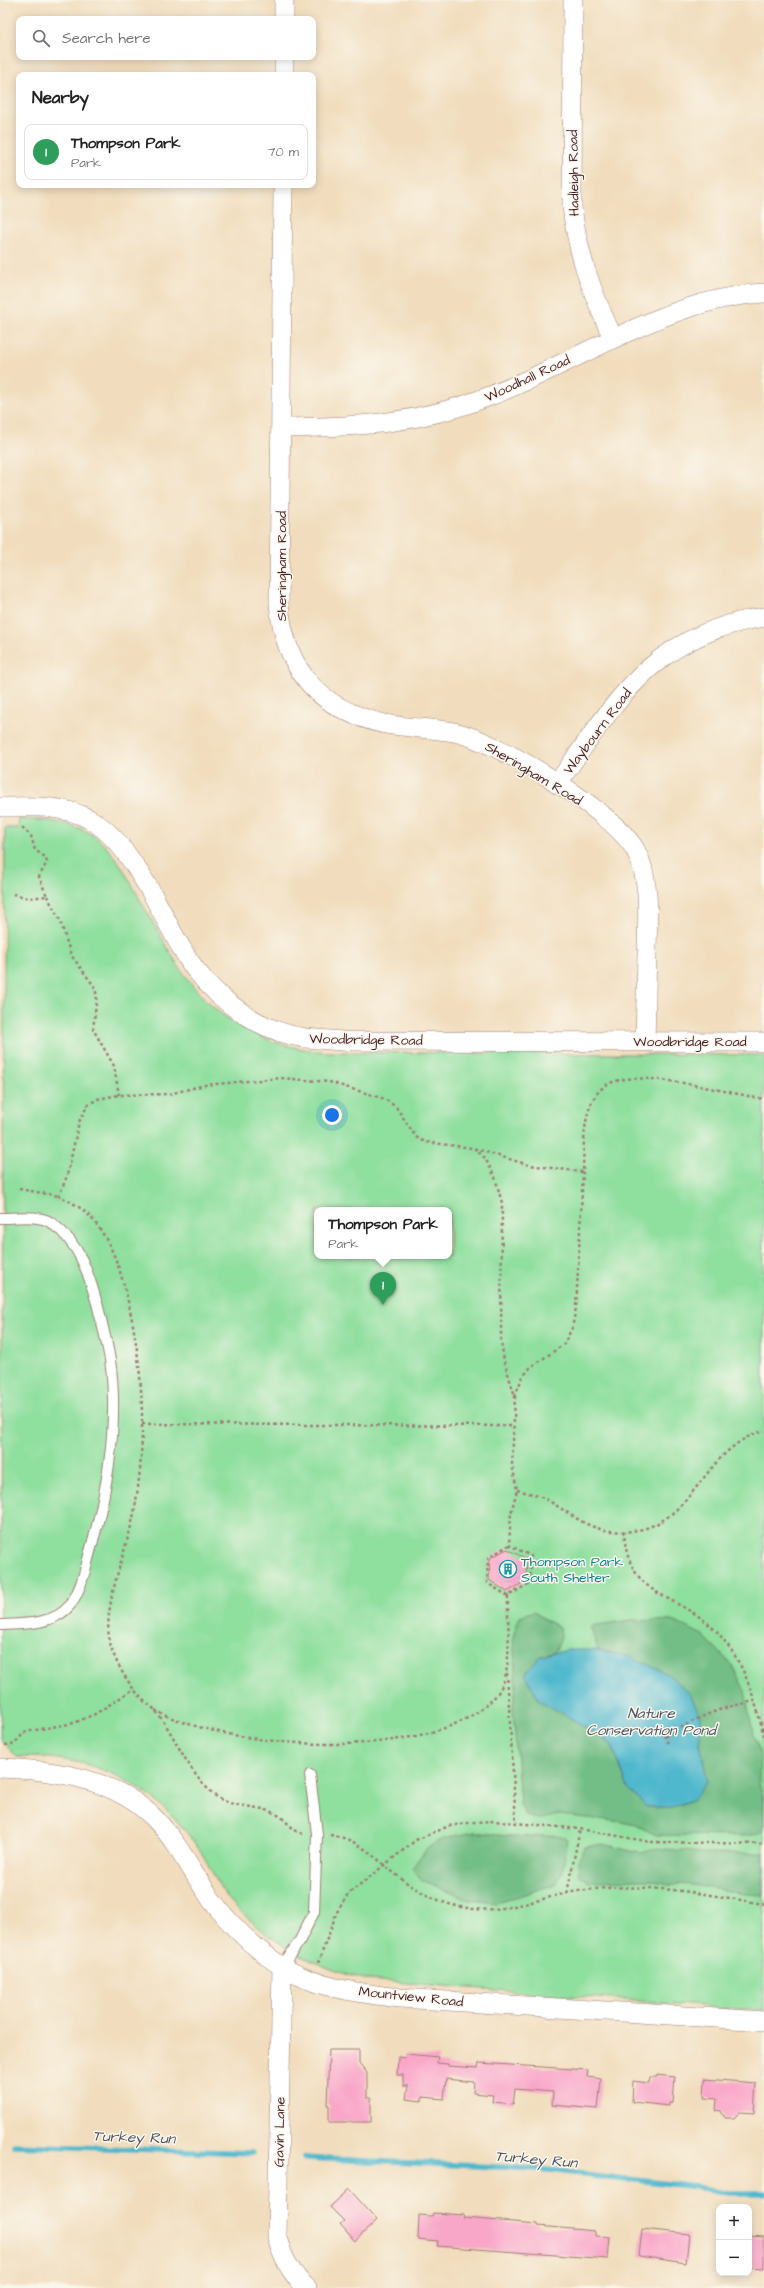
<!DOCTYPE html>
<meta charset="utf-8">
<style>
body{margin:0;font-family:"Architects Daughter",sans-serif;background:#f6f6f6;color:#222}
.controls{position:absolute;right:12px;bottom:12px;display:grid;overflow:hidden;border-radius:8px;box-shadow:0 2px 10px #0003}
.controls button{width:36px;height:36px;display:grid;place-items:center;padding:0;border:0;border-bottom:1px solid #e0e0e0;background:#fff;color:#222;font:20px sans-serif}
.you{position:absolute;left:332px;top:1115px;width:14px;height:14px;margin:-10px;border:3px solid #fff;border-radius:50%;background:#1a73e8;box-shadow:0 0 0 6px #1a73e833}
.badge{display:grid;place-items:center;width:26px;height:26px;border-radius:50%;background:#b45309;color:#fff;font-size:13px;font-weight:700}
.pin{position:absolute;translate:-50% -33px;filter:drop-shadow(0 1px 2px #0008)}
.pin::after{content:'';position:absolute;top:21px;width:14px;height:12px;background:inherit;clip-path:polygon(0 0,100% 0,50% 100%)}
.popup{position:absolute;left:314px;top:1207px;width:138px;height:52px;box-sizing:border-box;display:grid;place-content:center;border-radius:8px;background:#fff;filter:drop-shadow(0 1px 3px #0005);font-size:13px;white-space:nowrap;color:#767676}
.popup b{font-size:15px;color:#222}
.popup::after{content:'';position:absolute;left:50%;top:100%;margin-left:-8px;border:8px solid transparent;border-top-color:#fff}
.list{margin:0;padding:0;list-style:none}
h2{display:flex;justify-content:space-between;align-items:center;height:52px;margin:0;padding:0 16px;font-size:17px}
h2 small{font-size:13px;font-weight:400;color:#767676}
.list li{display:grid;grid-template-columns:26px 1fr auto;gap:12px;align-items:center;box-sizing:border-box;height:56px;margin:0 8px 8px;padding:0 8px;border:1px solid #e0e0e0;border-radius:8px}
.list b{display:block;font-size:15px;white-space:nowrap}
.list p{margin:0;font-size:13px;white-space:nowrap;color:#767676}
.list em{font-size:13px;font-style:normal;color:#767676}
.icon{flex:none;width:22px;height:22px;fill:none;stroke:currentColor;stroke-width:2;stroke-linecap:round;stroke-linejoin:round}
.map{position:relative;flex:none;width:764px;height:2288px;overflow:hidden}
.search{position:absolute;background:#fff;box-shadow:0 2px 10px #0003;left:16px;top:16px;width:300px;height:44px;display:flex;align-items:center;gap:10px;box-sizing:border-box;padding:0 14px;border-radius:8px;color:#767676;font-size:15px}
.panel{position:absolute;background:#fff;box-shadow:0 2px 10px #0003;left:16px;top:72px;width:300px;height:116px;border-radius:8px}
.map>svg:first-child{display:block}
.green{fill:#8fdf9f;stroke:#6c7f65;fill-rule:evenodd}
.forest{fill:#73be86;stroke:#5e6e58}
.water{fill:#50b8cd;stroke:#4d6c7c}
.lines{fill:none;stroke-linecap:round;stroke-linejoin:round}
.stream{stroke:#50b8cd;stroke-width:5.5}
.building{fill:#f9a7c9}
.lane-casing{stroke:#9e7e74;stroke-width:12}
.street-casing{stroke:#9e7e74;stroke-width:20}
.path{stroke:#9e7e74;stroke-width:2.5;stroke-dasharray:3 3;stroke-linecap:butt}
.lane{stroke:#fff;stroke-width:10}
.street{stroke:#fff;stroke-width:19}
.labels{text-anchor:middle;stroke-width:3;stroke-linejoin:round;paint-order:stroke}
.street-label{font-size:14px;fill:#4a1f2b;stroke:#fbf7ec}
.culture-label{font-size:14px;fill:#0d838f;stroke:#fbf7ec;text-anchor:start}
.water-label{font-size:15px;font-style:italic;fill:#4c5564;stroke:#fbf7ec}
</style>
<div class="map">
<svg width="764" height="2288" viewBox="0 0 764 2288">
<rect width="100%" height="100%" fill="#fbf7ec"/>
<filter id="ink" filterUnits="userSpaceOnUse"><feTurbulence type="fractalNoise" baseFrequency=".025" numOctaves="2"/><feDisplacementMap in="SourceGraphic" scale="8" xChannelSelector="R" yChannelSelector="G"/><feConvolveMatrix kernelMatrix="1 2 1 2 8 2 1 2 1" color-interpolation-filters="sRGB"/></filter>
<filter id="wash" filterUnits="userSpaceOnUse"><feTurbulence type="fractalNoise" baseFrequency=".012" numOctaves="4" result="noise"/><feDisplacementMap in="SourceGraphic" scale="16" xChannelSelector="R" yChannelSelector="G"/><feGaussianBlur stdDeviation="0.9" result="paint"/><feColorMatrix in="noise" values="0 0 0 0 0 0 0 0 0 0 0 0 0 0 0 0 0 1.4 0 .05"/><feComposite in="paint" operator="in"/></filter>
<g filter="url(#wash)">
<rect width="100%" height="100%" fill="#f1ddbd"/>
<path class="green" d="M19 819C46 820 77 821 99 840 119 857 130 882 143 905 158 930 172 959 190 982 224 1027 273 1048 328 1052L764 1055V2011L368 1980C315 1968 271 1943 233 1904 217 1888 210 1863 196 1845 151 1782 94 1755 17 1757L0 1739 5 828H18ZM317 1210H449V1256H317Z"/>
<g class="forest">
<polygon points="534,1611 545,1620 560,1627 561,1637 555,1652 541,1656 568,1716 612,1745 628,1788 646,1807 672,1807 694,1799 707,1780 700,1743 699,1716 631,1657 598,1650 590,1626 631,1620 673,1621 703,1635 732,1665 745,1691 751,1723 760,1755 759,1782 764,1804 764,1829 758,1834 744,1836 656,1835 636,1825 615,1821 559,1815 539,1820 526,1816 520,1804 513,1708 516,1684 513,1636 520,1616"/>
<path d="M475 1832 515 1837 554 1835 568 1839 562 1873 556 1884 497 1903 469 1900 423 1881 412 1869C430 1839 442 1838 475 1832Z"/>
<polygon points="602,1844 640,1853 658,1848 701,1853 764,1853 764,1895 745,1894 693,1885 667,1884 651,1880 589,1881 579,1876 578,1861 585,1847"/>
</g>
<polygon class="water" points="567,1650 598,1650 631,1657 668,1674 690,1694 700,1716 700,1743 707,1780 694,1799 672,1807 646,1807 628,1788 612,1745 592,1731 539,1700 525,1674 541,1656"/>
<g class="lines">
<g class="stream">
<polyline points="14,2145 253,2153"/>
<polyline points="304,2158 540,2169 697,2187 728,2193 764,2193"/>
</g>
</g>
<g id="blocks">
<g class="building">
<polygon points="507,1549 527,1559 526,1581 507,1592 489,1580 490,1558"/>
<polygon points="329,2050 359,2050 359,2063 367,2073 367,2098 371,2098 371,2122 329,2122 329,2105 327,2105"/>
<polygon points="406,2054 438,2057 437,2063 448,2064 448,2066 478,2068 479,2063 588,2070 587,2077 601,2079 598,2109 552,2105 553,2092 515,2089 513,2104 492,2102 493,2095 473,2093 474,2082 446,2079 444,2099 422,2097 422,2101 406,2099 408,2086 403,2086 403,2075 397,2075 398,2057 405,2058"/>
<polygon points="657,2075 675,2077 673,2103 669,2103 669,2106 632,2102 633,2081 649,2083 650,2077 657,2077"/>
<polygon points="705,2079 756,2083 754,2113 740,2112 734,2118 725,2118 721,2111 716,2110 717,2099 704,2098"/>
<polygon points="349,2189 377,2220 355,2241 340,2224 344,2221 330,2207"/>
<polygon points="433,2213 464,2215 463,2218 538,2224 538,2226 595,2231 595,2236 610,2237 608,2259 437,2246 438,2241 418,2239 419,2215 432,2216"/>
<polygon points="642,2229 689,2234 686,2263 639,2256"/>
<polygon points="749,2236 764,2237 764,2269 749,2268"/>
</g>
</g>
</g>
<g filter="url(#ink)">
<use href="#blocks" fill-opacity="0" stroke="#9e7e74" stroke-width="1"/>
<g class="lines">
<defs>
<g id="lane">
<path d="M0 1218C16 1218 40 1214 53 1224 81 1245 89 1275 98 1307 102 1324 107 1342 110 1360 119 1423 108 1488 91 1548 86 1566 82 1589 70 1605 55 1625 22 1624 0 1625"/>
<polyline points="282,1966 299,1942 314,1912 317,1834 310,1775"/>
</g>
<g id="street">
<path d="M573 0 572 206C577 253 593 295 613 338"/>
<polyline points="284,19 284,0"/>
<polyline points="284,75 284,57"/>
<path d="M283 185 279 604C285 671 320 710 385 724 408 728 431 728 454 732 498 741 615 812 636 851 652 882 647 922 647 955 646 984 646 1012 645 1041"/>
<path d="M282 428C357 427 419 424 490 396 581 361 664 299 764 293"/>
<path d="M557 784C617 700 653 634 764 617"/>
<path d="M0 807C29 807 63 804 89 819 112 831 129 856 142 877 161 906 174 941 195 969 221 1003 262 1032 305 1038 317 1039 330 1040 342 1041L764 1042"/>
<path d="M0 1768C55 1770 116 1778 156 1820 179 1844 194 1875 213 1902 231 1926 256 1949 281 1966 315 1988 360 1993 400 1998L764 2021"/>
<path d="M282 1966 277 2237C282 2257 291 2274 307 2288"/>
</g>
</defs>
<use href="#lane" class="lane-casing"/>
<use href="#street" class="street-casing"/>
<g class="path">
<polyline points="13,894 29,898 47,896 39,877 47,862 45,857 35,850 31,836 21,826"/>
<polyline points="47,896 60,920 71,955 94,986 97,996 93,1029 114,1066 119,1095"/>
<polyline points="19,1189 59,1196"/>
<polyline points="515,1396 522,1378 530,1368 564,1344 572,1328 576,1308 583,1172"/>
<polyline points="142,1424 512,1426"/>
<path d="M517 1490C528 1493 539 1495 549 1501 570 1513 585 1528 611 1531 694 1540 697 1448 764 1431"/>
<path d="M624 1531C627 1599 676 1592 714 1629 744 1659 754 1696 764 1736"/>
<polyline points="508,1596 487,1583 488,1558 509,1545"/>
<polyline points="507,1673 516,1823"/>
<path d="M155 1710C227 1750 441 1766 497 1694 514 1673 507 1623 508 1596L530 1583 531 1556 509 1545 511 1513 517 1490 512 1464 515 1396 504 1361 501 1340 502 1203 495 1177 485 1158 475 1149"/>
<polyline points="661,1730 668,1743"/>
<path d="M665 1737C698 1717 717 1708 755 1701"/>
<polyline points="5,1745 14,1744 25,1732 74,1723 95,1714 134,1689"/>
<path d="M303 1834C292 1831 286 1819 276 1814 258 1804 234 1809 217 1797 188 1775 177 1737 155 1710 151 1706 147 1704 143 1700 128 1684 112 1659 109 1637 104 1603 127 1549 134 1513 147 1441 144 1368 127 1297 120 1269 112 1243 93 1220 84 1209 72 1202 59 1196L67 1176 79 1122 87 1106 97 1099 119 1095 169 1094 205 1085 281 1078 329 1082 385 1099 396 1107 416 1137 425 1142 473 1148 529 1165 583 1172C584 1149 582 1115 596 1095 601 1088 608 1083 616 1081 648 1071 728 1093 764 1099"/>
<path d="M330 1835C357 1838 374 1857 394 1873 416 1891 440 1904 467 1908 509 1915 546 1894 586 1890 646 1882 705 1894 764 1904"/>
<polyline points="567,1893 580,1829"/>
<polyline points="318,1963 337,1912 348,1894 416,1840 449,1826 475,1822 495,1821 580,1829 651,1842 764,1844"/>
</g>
<use href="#lane" class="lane"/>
<use href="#street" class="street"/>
</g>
</g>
<defs>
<symbol id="building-ring" viewBox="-11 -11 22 22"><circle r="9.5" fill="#fbf7ec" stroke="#0f9aa8" stroke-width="1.5"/><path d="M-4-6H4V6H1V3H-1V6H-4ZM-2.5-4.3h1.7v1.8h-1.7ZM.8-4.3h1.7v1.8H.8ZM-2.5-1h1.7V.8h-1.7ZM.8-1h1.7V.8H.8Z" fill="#0f9aa8"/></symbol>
</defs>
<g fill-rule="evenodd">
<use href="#building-ring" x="498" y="1559" width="20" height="20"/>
</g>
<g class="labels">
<g class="street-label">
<text transform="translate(573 173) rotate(-91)" y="5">Hadleigh Road</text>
<text transform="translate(527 378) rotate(-25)" y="5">Woodhall Road</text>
<text transform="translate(281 566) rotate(-90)" y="5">Sheringham Road</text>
<text transform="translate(597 731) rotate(-53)" y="5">Waybourn Road</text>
<text transform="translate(534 773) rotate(31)" y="5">Sheringham Road</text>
<text transform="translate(366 1039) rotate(1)" y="5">Woodbridge Road</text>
<text x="690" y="1046">Woodbridge Road</text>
<text transform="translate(411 1996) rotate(6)" y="5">Mountview Road</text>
<text transform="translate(279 2132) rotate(-89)" y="5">Gavin Lane</text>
</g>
<g class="culture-label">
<text x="521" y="1566">Thompson Park<tspan x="521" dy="16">South Shelter</tspan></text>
</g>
<g class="water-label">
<text x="651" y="1718">Nature<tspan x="651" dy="17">Conservation Pond</tspan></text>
<text transform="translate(134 2137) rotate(2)" y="5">Turkey Run</text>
<text transform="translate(536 2159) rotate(5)" y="5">Turkey Run</text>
</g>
</g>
</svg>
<div class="controls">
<button>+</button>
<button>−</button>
</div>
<div class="you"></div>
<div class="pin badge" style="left:383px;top:1305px;background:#2e9e5b">1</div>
<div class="popup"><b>Thompson Park</b>Park</div>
<div class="search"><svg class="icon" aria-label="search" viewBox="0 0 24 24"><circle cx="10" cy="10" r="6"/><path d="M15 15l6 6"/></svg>Search here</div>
<section class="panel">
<h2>Nearby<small></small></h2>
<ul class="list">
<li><span class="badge" style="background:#2e9e5b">1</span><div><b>Thompson Park</b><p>Park</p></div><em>70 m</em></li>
</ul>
</section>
</div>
